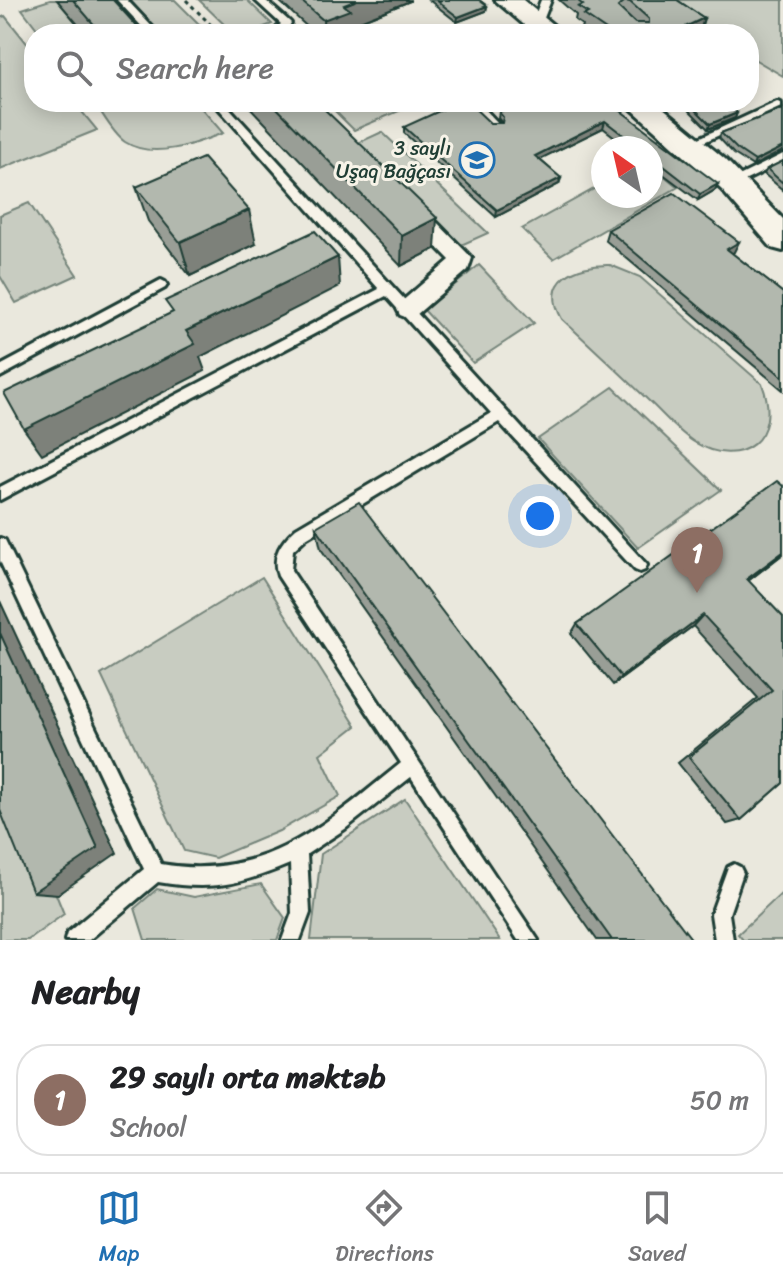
<!DOCTYPE html>
<meta charset="utf-8">
<style>
body{margin:0;font-family:Sriracha,sans-serif;background:#f6f6f6;color:#202124}
.compass{position:absolute;left:591px;top:136px;width:72px;height:72px;border-radius:50%;background:#fff;box-shadow:0 4px 20px #0003;rotate:326deg}
.you{position:absolute;left:540px;top:516px;width:28px;height:28px;margin:-20px;border:6px solid #fff;border-radius:50%;background:#1a73e8;box-shadow:0 0 0 12px #1a73e833}
.badge{display:grid;place-items:center;width:52px;height:52px;border-radius:50%;background:#1f6fb2;color:#fff;font-size:26px;font-weight:700}
.pin{position:absolute;translate:-50% -66px;filter:drop-shadow(0 2px 4px #0008)}
.pin::after{content:'';position:absolute;top:42px;width:28px;height:24px;background:inherit;clip-path:polygon(0 0,100% 0,50% 100%)}
.list{margin:0;padding:0;list-style:none}
h2{display:flex;justify-content:space-between;align-items:center;height:104px;margin:0;padding:0 32px;font-size:34px}
h2 small{font-size:26px;font-weight:400;color:#757577}
.list li{display:grid;grid-template-columns:52px 1fr auto;gap:24px;align-items:center;box-sizing:border-box;height:112px;margin:0 16px 16px;padding:0 16px;border:2px solid #e0e0e0;border-radius:32px}
.list b{display:block;font-size:30px;white-space:nowrap}
.list p{margin:0;font-size:26px;white-space:nowrap;color:#757577}
.list em{font-size:26px;font-style:normal;color:#757577}
.icon{flex:none;width:44px;height:44px;fill:none;stroke:currentColor;stroke-width:2;stroke-linecap:round;stroke-linejoin:round}
.map{position:relative;flex:none;width:783px;height:940px;overflow:hidden}
.search{position:absolute;background:#fff;box-shadow:0 4px 20px #0003;left:24px;right:24px;top:24px;height:88px;display:flex;align-items:center;gap:20px;box-sizing:border-box;padding:0 28px;border-radius:32px;color:#757577;font-size:30px}
.sheet{height:232px;background:#fff}
nav{display:flex;justify-content:space-around;align-items:center;box-sizing:border-box;height:112px;border-top:2px solid #e0e0e0;background:#fff;font-size:22px;color:#757577}
nav a{display:grid;justify-items:center;gap:4px}
nav .on{color:#1f6fb2}
.map>svg:first-child{display:block}
.green{fill:#c8ccc1;stroke:#74847a;stroke-width:2}
.lines{fill:none;stroke-linecap:round;stroke-linejoin:round}
.lane-casing{stroke:#1f3d34;stroke-width:6}
.street-casing{stroke:#1f3d34;stroke-width:6}
.secondary-casing{stroke:#1f3d34;stroke-width:6}
.path{stroke:#1f3d34;stroke-width:3;stroke-dasharray:4 4;stroke-linecap:butt}
.lane{fill:#f7f3e8;fill-rule:evenodd}
.street{fill:#f7f3e8;fill-rule:evenodd}
.secondary{fill:#f7f3e8;fill-rule:evenodd}
.wall{fill:#999e96;stroke:#1f3d34;stroke-width:2}
.shaded-wall{fill:#7d817a;stroke:#1f3d34;stroke-width:2}
.building{fill:#b2b8ae;stroke:#1f3d34;stroke-width:2;fill-rule:evenodd}
.labels{text-anchor:middle;stroke-width:6;stroke-linejoin:round;paint-order:stroke}
.far-poi-label{font-size:20px;fill:#1f3d34;stroke:#f7f3e8;text-anchor:end}
</style>
<div class="map">
<svg width="783" height="940" viewBox="0 0 783 940">
<rect width="100%" height="100%" fill="#eae8dd"/>
<filter id="ink" filterUnits="userSpaceOnUse"><feTurbulence type="fractalNoise" baseFrequency=".0125" numOctaves="2"/><feDisplacementMap in="SourceGraphic" scale="16" xChannelSelector="R" yChannelSelector="G"/><feConvolveMatrix kernelMatrix="1 2 1 2 8 2 1 2 1" color-interpolation-filters="sRGB"/></filter>
<g filter="url(#ink)">
<g class="green">
<polygon points="50,0 57,0 86,34 41,34 22,9"/>
<polygon points="130,0 175,0 209,34 161,34"/>
<polygon points="199,0 247,0 272,24 245,34 234,34"/>
<polygon points="668,0 783,0 783,76 749,56 749,34 712,34"/>
<polygon points="5,16 34,52 34,102 74,102 97,130 0,169 0,18"/>
<path d="M94 102H196L223 133C195 144 153 160 125 142 113 134 103 114 94 102Z"/>
<polygon points="333,102 420,102 354,130 328,104"/>
<polygon points="382,132 488,233 461,245 358,143"/>
<polygon points="651,165 678,187 553,259 522,229 603,184 603,196 651,196"/>
<polygon points="29,203 77,275 16,303 0,276 0,215"/>
<polygon points="479,265 534,323 473,363 424,310"/>
<path d="M610 265 640 277 762 384C783 438 741 471 694 442 677 431 663 414 648 400 620 373 591 346 562 319 540 280 576 264 610 265Z"/>
<polygon points="613,387 721,490 638,548 538,439"/>
<polygon points="262,577 356,726 320,754 340,796 279,831 215,858 184,851 101,675"/>
<polygon points="0,757 64,914 28,940 0,940"/>
<polygon points="405,799 500,940 311,940 321,854"/>
<polygon points="261,884 285,918 277,940 145,940 135,908 157,889 194,897"/>
<polygon points="783,892 783,940 743,940 738,934"/>
</g>
<g class="lines">
<defs>
<g id="lane">
<polygon points="117,0 127,0 159,34 149,34"/>
<path d="M255 0H265L289 21 291 23C286 33 281 34 270 34L281 24Z"/>
<polygon points="541,0 551,0 542,23 537,26 532,23"/>
<path d="M213 102H224L647 565 645 570 640 572 635 570 499 422 306 538 293 550 291 570 538 940H518L411 777 345 829 307 854 310 913 300 940H282L292 913 290 864C240 885 211 891 158 882L89 940H65L67 933 144 869 0 561V538L5 540 161 864C264 882 326 824 401 763L278 576C271 555 281 542 296 528L491 413 386 296 0 500V487L379 289Z"/>
<polygon points="467,102 478,102 499,124 499,128 491,128"/>
<polygon points="777,102 781,103 781,107 695,146 687,146 686,144"/>
<polygon points="783,154 783,162 738,184 734,185 729,181"/>
<polygon points="161,280 165,282 167,285 165,288 0,377 0,366"/>
<polygon points="734,864 740,867 743,873 729,914 733,940 715,940 711,914 728,867"/>
</g>
<polygon id="street" points="412,202 419,204 472,258 468,270 416,315 408,318 400,315 397,309 400,303 450,260 405,214 402,209 405,204"/>
<g id="secondary">
<polygon points="495,0 523,0 564,34 535,34"/>
<polygon points="624,102 656,102 725,159 783,219 783,251 772,248 722,190"/>
</g>
</defs>
<use href="#lane" class="lane-casing"/>
<use href="#street" class="street-casing"/>
<use href="#secondary" class="secondary-casing"/>
<polyline class="path" points="186,0 220,34"/>
<use href="#lane" class="lane"/>
<use href="#street" class="street"/>
<use href="#secondary" class="secondary"/>
</g>
<g class="wall">
<polygon points="57,0 113,0 144,34 86,34"/>
<polygon points="278,0 410,0 410,1 350,25 351,32 347,34 315,34"/>
<polygon points="429,0 479,0 487,6 486,11 457,22"/>
<polygon points="559,0 677,0 704,18 700,31 693,34 590,34 581,28 582,25 575,20 576,15"/>
<polygon points="245,102 317,102 435,249 401,266"/>
<polygon points="609,102 715,190 698,200 651,165 651,148 629,148 603,128 539,159 561,178 559,184 496,217 404,133 404,127 502,123 498,118 499,112"/>
<polygon points="681,102 727,102 737,113 735,118 708,129"/>
<polygon points="783,109 753,166 734,154 719,138 721,133"/>
<polygon points="783,161 783,190 764,174 767,169"/>
<polygon points="136,187 256,244 190,276 148,221"/>
<polygon points="608,230 734,252 731,253 783,293 783,390 605,240"/>
<polygon points="783,486 783,554 748,581 783,617 783,783 741,820 727,824 678,763 758,698 693,626 613,685 571,634 577,624"/>
<polygon points="316,527 692,940 597,940 321,549"/>
</g>
<g class="shaded-wall">
<polygon points="357,0 410,0 410,1 350,25 351,32 347,34 324,34 323,20 344,5"/>
<polygon points="487,6 486,11 457,22 458,17"/>
<polygon points="704,18 700,31 693,34 675,34 687,26"/>
<polygon points="737,113 735,118 708,129 710,124"/>
<polygon points="605,121 603,128 534,162 535,156"/>
<polygon points="783,147 783,151 753,166 755,161"/>
<polygon points="561,178 559,184 496,217 497,210"/>
<polygon points="718,184 715,190 698,200 700,194"/>
<polygon points="249,210 256,244 190,276 180,242"/>
<polygon points="437,218 435,249 401,266 402,236"/>
<polygon points="739,242 734,252 722,259 727,249"/>
<polygon points="338,257 340,286 200,357 205,371 42,454 24,429 186,331"/>
<polygon points="783,552 783,554 735,591 747,579"/>
<polygon points="0,601 117,853 58,894 33,892 0,633"/>
<polygon points="703,615 693,626 613,685 621,677"/>
</g>
<g class="building">
<polygon points="73,0 113,0 144,34 102,34"/>
<polygon points="300,0 357,0 344,5 350,10 323,20"/>
<polygon points="436,0 479,0 487,6 458,17"/>
<path d="M577 0H677L704 18 687 26 689 27 675 34H612L584 15 588 13 578 7 583 5ZM625 1 630 2 649 19V23H635L618 7Z"/>
<polygon points="239,26 247,34 218,34"/>
<polygon points="271,102 317,102 437,218 402,236"/>
<polygon points="459,102 468,102 490,123 502,123 503,117 499,112 520,102 609,102 718,184 700,194 651,156 651,148 640,148 605,121 535,156 561,178 497,210 404,127"/>
<polygon points="688,102 727,102 737,113 710,124"/>
<polygon points="783,109 783,147 755,161 737,149 721,133"/>
<polygon points="203,158 249,210 180,242 136,187"/>
<polygon points="783,161 783,183 767,169"/>
<polygon points="674,193 739,242 727,249 783,293 783,377 608,230"/>
<polygon points="315,231 338,257 186,331 195,344 24,429 4,393 173,312 165,301"/>
<polygon points="777,481 783,486 783,552 747,579 783,617 783,783 741,820 689,757 772,690 703,615 621,677 577,624"/>
<polygon points="359,502 692,940 612,940 316,527"/>
<polygon points="0,633 98,848 33,892 0,810"/>
</g>
</g>
<defs>
<symbol id="school-ring" viewBox="-11 -11 22 22"><circle r="9.5" fill="#f7f3e8" stroke="#1f6fb2" stroke-width="1.5"/><path d="M0-5L7-2L0 1L-7-2ZM-4 1L0 2.5L4 1V4Q0 6-4 4Z" fill="#1f6fb2"/></symbol>
</defs>
<g fill-rule="evenodd">
<use href="#school-ring" x="457" y="140" width="40" height="40"/>
</g>
<g class="labels">
<g class="far-poi-label">
<text x="451" y="155">3 saylı<tspan x="451" dy="23">Uşaq Bağçası</tspan></text>
</g>
</g>
</svg>
<svg class="compass" viewBox="-18 -18 36 36"><path d="M0-13l5 13h-10z" fill="#e53935"/><path d="M0 13l5-13h-10z" fill="#757577"/></svg>
<div class="you"></div>
<div class="pin badge" style="left:697px;top:593px;background:#8d6e63">1</div>
<div class="search"><svg class="icon" aria-label="search" viewBox="0 0 24 24"><circle cx="10" cy="10" r="6"/><path d="M15 15l6 6"/></svg>Search here</div>
</div>
<section class="sheet">
<h2>Nearby<small></small></h2>
<ul class="list">
<li><span class="badge" style="background:#8d6e63">1</span><div><b>29 saylı orta məktəb</b><p>School</p></div><em>50 m</em></li>
</ul>
</section>
<nav>
<a class="on"><svg class="icon" aria-label="map" viewBox="0 0 24 24"><path d="M3 6l6-2 6 2 6-2v14l-6 2-6-2-6 2zM9 4v14M15 6v14"/></svg>Map</a>
<a><svg class="icon" aria-label="directions" viewBox="0 0 24 24"><path d="M12 3l9 9-9 9-9-9zM9 14v-3h6M13 9l2 2-2 2"/></svg>Directions</a>
<a><svg class="icon" aria-label="saved" viewBox="0 0 24 24"><path d="M7 4h10v16l-5-4-5 4z"/></svg>Saved</a>
</nav>
